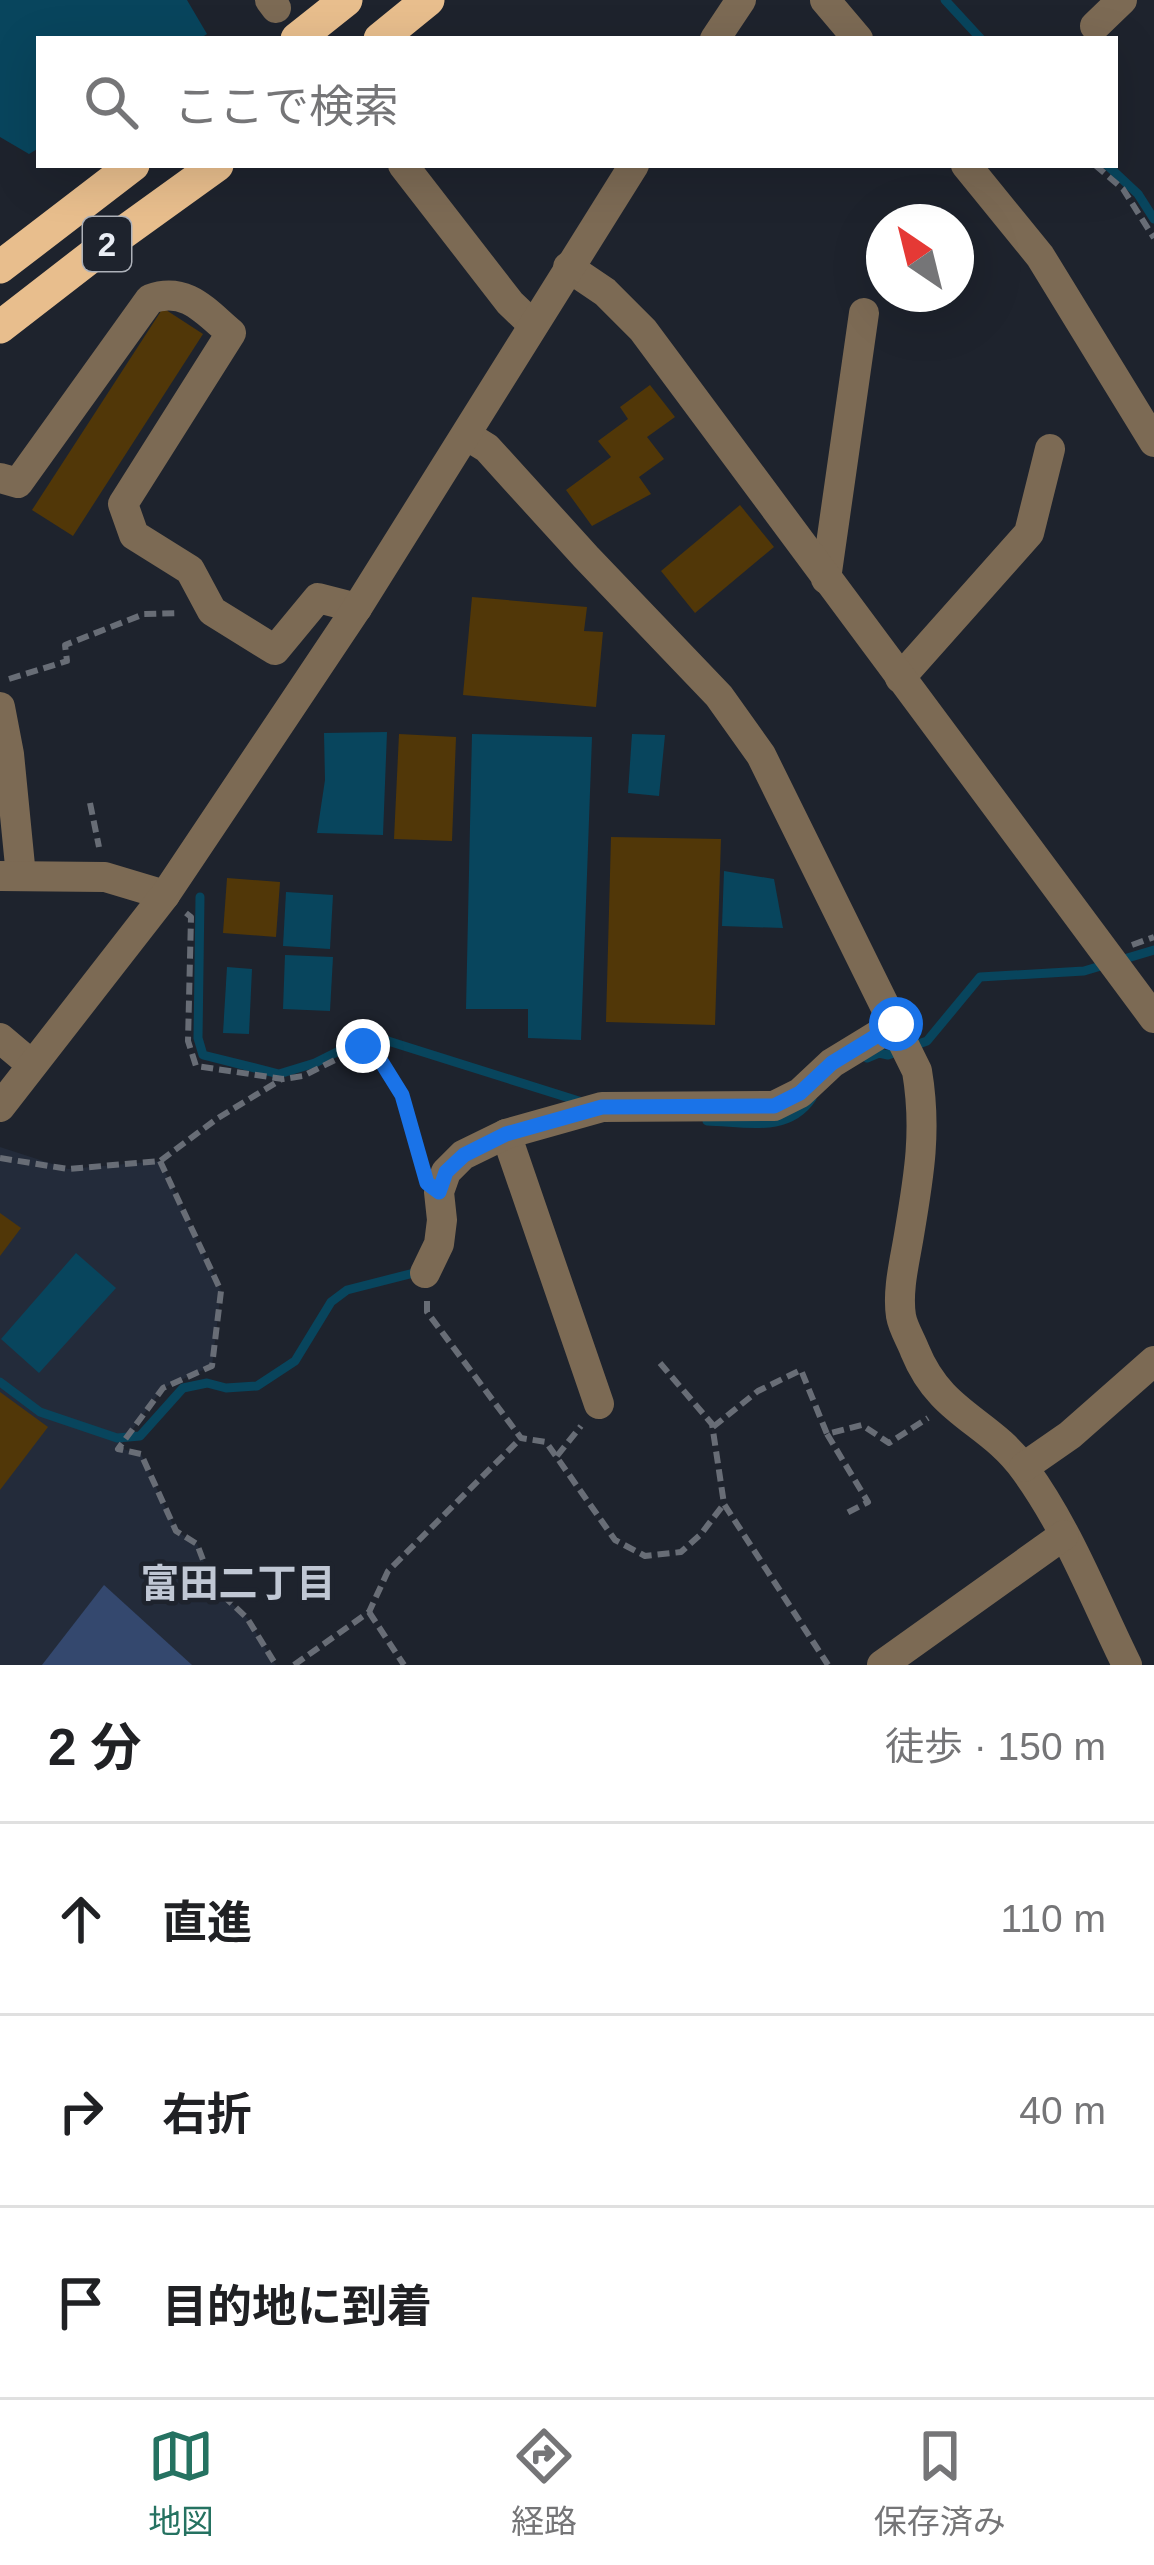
<!DOCTYPE html>
<html lang="ja">
<meta charset="utf-8">
<style>
body{margin:0;font-family:Arial,"Noto Sans JP",sans-serif;background:#f6f6f6;color:#202124}
.compass{position:absolute;left:866px;top:204px;width:108px;height:108px;border-radius:50%;background:#fff;box-shadow:0 12px 48px #0002;rotate:325deg}
.stop{position:absolute;width:36px;height:36px;margin:-27px;border:9px solid #1a73e8;border-radius:50%;background:#fff}
.stop.end{background:#1a73e8;border-color:#fff;box-shadow:0 3px 12px #0008}
.list{margin:0;padding:0;list-style:none}
h2{display:flex;justify-content:space-between;align-items:center;height:156px;margin:0;padding:0 48px;font-size:51px}
h2 small{font-size:39px;font-weight:400;color:#757577}
.list li{display:grid;grid-template-columns:78px 1fr auto;gap:36px;align-items:center;box-sizing:border-box;height:192px;padding:0 48px;border-top:3px solid #e0e0e0}
.list b{display:block;font-size:45px;white-space:nowrap}
.list em{font-size:39px;font-style:normal;color:#757577}
.icon{flex:none;width:66px;height:66px;fill:none;stroke:currentColor;stroke-width:2;stroke-linecap:round;stroke-linejoin:round}
.map{position:relative;flex:none;width:1154px;height:1665px;overflow:hidden}
.search{position:absolute;background:#fff;box-shadow:0 12px 48px #0002;left:36px;right:36px;top:36px;height:132px;display:flex;align-items:center;gap:30px;box-sizing:border-box;padding:0 42px;border-radius:0px;color:#757577;font-size:45px}
.sheet{height:732px;background:#fff}
nav{display:flex;justify-content:space-around;align-items:center;box-sizing:border-box;height:168px;border-top:3px solid #e0e0e0;background:#fff;font-size:33px;color:#757577}
nav a{display:grid;justify-items:center;gap:6px}
nav .on{color:#257261}
.map>svg:first-child{display:block}
.built{fill:#232b3a}
.green{fill:#34486e}
.water{fill:#08455d}
.lines{fill:none;stroke-linecap:round;stroke-linejoin:round}
.stream{stroke:#08455d;stroke-width:9}
.building{fill:#513708}
.path{stroke:#686d76;stroke-width:6;stroke-dasharray:12 6;stroke-linecap:butt}
.minor{stroke:#7c6a54;stroke-width:30}
.tertiary{stroke:#7c6a54;stroke-width:30}
.trunk{stroke:#e8be8d;stroke-width:33}
.route{stroke:#1a73e8;stroke-width:15}
.labels{text-anchor:middle;stroke-width:9;stroke-linejoin:round;paint-order:stroke}
.shield{fill:#1e232d;stroke:#adb1b9;stroke-width:3}
.shield-label{font-size:33px;font-weight:bold;fill:#eaeef5}
.neighbourhood-label{font-size:39px;font-weight:bold;fill:#c0c7d4;stroke:#1e232d}
</style>
<div class="map">
<svg width="1154" height="1665" viewBox="0 0 1154 1665">
<rect width="100%" height="100%" fill="#1e232d"/>
<polygon class="built" points="0,1147 68,1169 160,1161 221,1291 212,1366 163,1388 119,1448 141,1454 176,1531 197,1544 213,1586 247,1618 276,1665 0,1665"/>
<polygon class="green" points="104,1585 192,1665 42,1665"/>
<g class="water">
<polygon points="0,0 187,0 207,34 199,39 39,39 39,148 29,154 0,137"/>
<polygon points="387,732 383,835 317,833 325,780 324,733"/>
<polygon points="472,734 592,737 581,1040 528,1038 528,1009 466,1009"/>
<polygon points="632,734 665,735 659,796 628,793"/>
<polygon points="724,871 774,879 783,928 722,926"/>
<polygon points="286,892 333,895 330,949 283,946"/>
<polygon points="285,955 333,957 330,1011 283,1009"/>
<polygon points="227,967 252,969 249,1034 223,1033"/>
<polygon points="76,1253 116,1288 39,1373 1,1339"/>
</g>
<g class="lines">
<g class="stream">
<polyline points="945,0 981,39"/>
<polyline points="1107,165 1138,194 1154,219"/>
<polyline points="200,897 198,1038 203,1055 279,1074 315,1063 353,1044 388,1041 582,1102"/>
<polyline points="867,1058 879,1053 888,1055 927,1041 980,977 1084,971 1154,950"/>
<path d="M707 1121C746 1122 788 1134 812 1098"/>
<polyline points="0,1382 40,1412 117,1438 140,1436 183,1388 207,1383 226,1388 257,1386 295,1361 331,1302 347,1290 414,1273"/>
</g>
</g>
<g class="building">
<polygon points="163,308 203,334 73,536 32,510"/>
<polygon points="650,385 675,417 647,437 664,459 639,477 651,494 592,526 566,490 611,457 598,441 628,419 620,407"/>
<polygon points="740,505 774,547 695,613 661,571"/>
<polygon points="472,597 587,607 584,631 603,632 596,707 463,695"/>
<polygon points="399,734 456,737 452,841 394,839"/>
<polygon points="611,837 721,839 715,1025 606,1022"/>
<polygon points="227,878 280,882 276,937 223,933"/>
<polygon points="0,1213 21,1228 0,1256"/>
<polygon points="0,1392 48,1427 0,1490"/>
</g>
<g class="lines">
<g class="path">
<polyline points="1095,165 1123,189 1154,238"/>
<polyline points="9,679 67,661 65,645 144,614 180,613"/>
<polyline points="90,803 99,847"/>
<polyline points="186,913 191,917 188,1041 196,1066 283,1079 303,1076 363,1046 374,1050 402,1095 420,1157"/>
<polyline points="1132,945 1154,937"/>
<polyline points="0,1158 68,1169 160,1161 218,1118 282,1079"/>
<polyline points="160,1161 221,1291 212,1366 163,1388 118,1449 141,1454 176,1531 197,1544 213,1586 247,1618 276,1665"/>
<polyline points="427,1301 427,1312 521,1438 546,1442 615,1540 645,1556 681,1552 701,1534 724,1504"/>
<polyline points="660,1363 712,1424 724,1504 828,1665"/>
<polyline points="713,1427 758,1391 801,1370 827,1434 862,1425 889,1443 928,1418"/>
<polyline points="827,1434 868,1502 843,1515"/>
<polyline points="557,1456 581,1426"/>
<polyline points="369,1612 404,1665"/>
<polyline points="294,1665 369,1612 388,1571 521,1438"/>
</g>
<g class="minor">
<polyline points="270,0 276,8"/>
<polyline points="825,0 858,39"/>
<polyline points="1095,26 1122,0"/>
<polyline points="403,165 510,303 532,324"/>
<polyline points="966,165 1040,256 1154,442"/>
<path d="M466 435 487 448 586 557 719 696 761 755 917 1071C927 1130 919 1176 909 1235 905 1260 897 1290 901 1316 903 1328 911 1340 915 1351 941 1415 989 1420 1025 1470 1068 1529 1095 1600 1127 1665"/>
<path d="M0 478 18 483 150 299C186 286 205 311 231 333L123 504 134 535 190 570 212 611 275 650 318 598 357 608"/>
<polyline points="826,579 864,313"/>
<polyline points="900,678 1029,533 1050,449"/>
<polyline points="0,707 9,754 21,876"/>
<polyline points="0,876 105,877 165,895"/>
<polyline points="0,1038 32,1065"/>
<polyline points="506,1134 599,1404"/>
<polyline points="425,1273 439,1244 442,1220 439,1192 446,1172 463,1155 506,1134 602,1107 774,1106 800,1093 832,1063 896,1024"/>
<polyline points="1024,1467 1070,1435 1154,1361"/>
<polyline points="882,1665 1064,1535"/>
</g>
<g class="tertiary">
<polyline points="715,39 741,0"/>
<polyline points="568,267 605,292 643,330 1154,1018"/>
<polyline points="0,1107 165,895 357,608 634,165"/>
</g>
<g class="trunk">
<polyline points="297,39 346,0"/>
<polyline points="380,39 428,0"/>
<polyline points="0,267 133,165"/>
<polyline points="0,327 106,245 217,165"/>
</g>
</g>
<g class="lines">
<polyline class="route" points="363,1046 374,1050 402,1095 427,1183 439,1192 446,1172 464,1155 506,1134 602,1107 774,1106 800,1093 832,1063 896,1024"/>
</g>
<g class="labels">
<rect class="shield" x="83" y="217" width="48" height="54" rx="9"/>
<g class="shield-label">
<text x="107" y="256">2</text>
</g>
<g class="neighbourhood-label">
<text x="238" y="1597">富田二丁目</text>
</g>
</g>
</svg>
<svg class="compass" viewBox="-18 -18 36 36"><path d="M0-13l5 13h-10z" fill="#e53935"/><path d="M0 13l5-13h-10z" fill="#757577"/></svg>
<div class="stop" style="left:896px;top:1024px"></div>
<div class="stop end" style="left:363px;top:1046px"></div>
<div class="search"><svg class="icon" aria-label="search" viewBox="0 0 24 24"><circle cx="10" cy="10" r="6"/><path d="M15 15l6 6"/></svg>ここで検索</div>
</div>
<section class="sheet">
<h2>2 分<small>徒歩 · 150 m</small></h2>
<ul class="list">
<li><svg class="icon" aria-label="ahead" viewBox="0 0 24 24"><path d="M12 20V5M6 11l6-6 6 6"/></svg><div><b>直進</b></div><em>110 m</em></li>
<li><svg class="icon" aria-label="right" viewBox="0 0 24 24"><path d="M7 20v-9h11M14 6l5 5-5 5"/></svg><div><b>右折</b></div><em>40 m</em></li>
<li><svg class="icon" aria-label="arrive" viewBox="0 0 24 24"><path d="M6 21V4h12l-3 4 3 4H6"/></svg><div><b>目的地に到着</b></div></li>
</ul>
</section>
<nav>
<a class="on"><svg class="icon" aria-label="map" viewBox="0 0 24 24"><path d="M3 6l6-2 6 2 6-2v14l-6 2-6-2-6 2zM9 4v14M15 6v14"/></svg>地図</a>
<a><svg class="icon" aria-label="directions" viewBox="0 0 24 24"><path d="M12 3l9 9-9 9-9-9zM9 14v-3h6M13 9l2 2-2 2"/></svg>経路</a>
<a><svg class="icon" aria-label="saved" viewBox="0 0 24 24"><path d="M7 4h10v16l-5-4-5 4z"/></svg>保存済み</a>
</nav>
